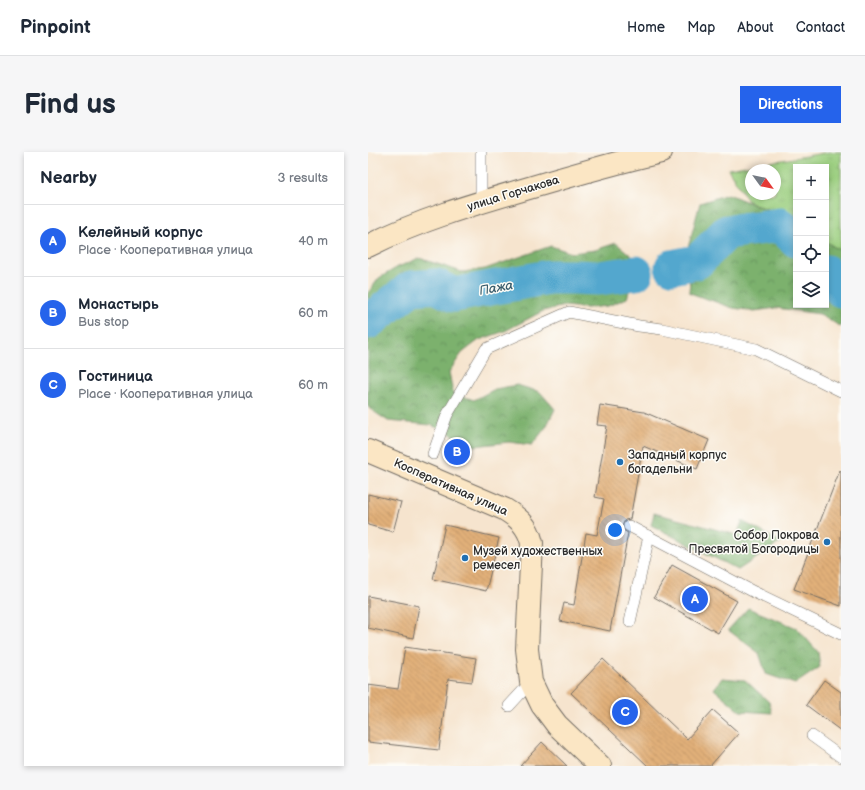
<!DOCTYPE html>
<meta charset="utf-8">
<style>
body{margin:0;font-family:"Balsamiq Sans",sans-serif;background:#f6f6f7;color:#1f2937}
.controls{position:absolute;right:12px;top:12px;display:grid;overflow:hidden;border-radius:0px;box-shadow:0 2px 6px #0003}
.controls button{width:36px;height:36px;display:grid;place-items:center;padding:0;border:0;border-bottom:1px solid #e0e1e3;background:#fff;color:#1f2937;font:20px sans-serif}
.compass{position:absolute;left:377px;top:12px;width:36px;height:36px;border-radius:50%;background:#fff;box-shadow:0 2px 6px #0003;rotate:123deg}
.you{position:absolute;left:247px;top:378px;width:14px;height:14px;margin:-10px;border:3px solid #fff;border-radius:50%;background:#1a73e8;box-shadow:0 0 0 6px #1a73e833}
.badge{display:grid;place-items:center;width:26px;height:26px;border-radius:50%;background:#2563eb;color:#fff;font-size:13px;font-weight:700}
.pin{position:absolute;translate:-50% -50%;border:2px solid #fff;box-shadow:0 1px 4px #0006}
.list{margin:0;padding:0;list-style:none}
h2{display:flex;justify-content:space-between;align-items:center;height:52px;margin:0;padding:0 16px;font-size:17px}
h2 small{font-size:13px;font-weight:400;color:#747a83}
.list li{display:grid;grid-template-columns:26px 1fr auto;gap:12px;align-items:center;box-sizing:border-box;height:72px;padding:0 16px;border-top:1px solid #e0e1e3}
.list b{display:block;font-size:15px;white-space:nowrap}
.list p{margin:0;font-size:13px;white-space:nowrap;color:#747a83}
.list em{font-size:13px;font-style:normal;color:#747a83}
.icon{flex:none;width:22px;height:22px;fill:none;stroke:currentColor;stroke-width:2;stroke-linecap:round;stroke-linejoin:round}
.map{position:relative;flex:none;width:473px;height:614px;overflow:hidden;border-radius:0px}
header{display:flex;align-items:center;gap:24px;box-sizing:border-box;height:56px;padding:0 20px;background:#fff;border-bottom:1px solid #e0e1e3}
header strong{font-size:19px}
nav{display:flex;gap:22px;margin-inline-start:auto;font-size:14px}
.intro{display:flex;align-items:center;justify-content:space-between;box-sizing:border-box;height:96px;padding:0 24px}
h1{margin:0;font-size:28px}
.button{padding:10px 18px;border-radius:0px;background:#2563eb;color:#fff;font-size:14px;font-weight:700}
main{display:flex;gap:24px;padding:0 24px}
aside{flex:1;background:#fff;border-radius:0px;box-shadow:0 2px 6px #0003}
.map>svg:first-child{display:block}
.grass{fill:url(#grass-tufts);stroke:#627c54;fill-rule:evenodd}
.forest{fill:url(#forest-crowns);stroke:#536e4c}
.lines{fill:none;stroke-linecap:round;stroke-linejoin:round}
.river{stroke:#52a7ce;stroke-width:35}
.building{fill:url(#building-back-hatch)}
.lane-casing{stroke:#726c64;stroke-width:12}
.secondary-casing{stroke:#726c64;stroke-width:24}
.lane{stroke:#fff;stroke-width:11}
.secondary{stroke:#fbe6c4;stroke-width:22}
.poi-dot{fill:#1f6fb2;stroke:#fdfcf7;stroke-width:1.5}
.labels{text-anchor:middle;stroke-width:3;stroke-linejoin:round;paint-order:stroke}
.street-label{font-size:12px;fill:#2b2b2b;stroke:#fdfcf7}
.poi-label{font-size:12px;fill:#2b2b2b;stroke:#fdfcf7;text-anchor:start}
.water-label{font-size:13px;font-style:italic;fill:#3b5d6c;stroke:#fdfcf7}
</style>
<header>
<strong>Pinpoint</strong>
<nav><a>Home</a><a>Map</a><a>About</a><a>Contact</a></nav>
</header>
<div class="intro"><h1>Find us</h1><a class="button">Directions</a></div>
<main>
<aside>
<h2>Nearby<small>3 results</small></h2>
<ul class="list">
<li><span class="badge">A</span><div><b>Келейный корпус</b><p>Place · Кооперативная улица</p></div><em>40 m</em></li>
<li><span class="badge">B</span><div><b>Монастырь</b><p>Bus stop</p></div><em>60 m</em></li>
<li><span class="badge">C</span><div><b>Гостиница</b><p>Place · Кооперативная улица</p></div><em>60 m</em></li>
</ul>
</aside>
<div class="map">
<svg width="473" height="614" viewBox="0 0 473 614">
<defs>
<pattern id="grass-tufts" width="24" height="20" patternUnits="userSpaceOnUse"><rect width="24" height="20" fill="#9ace7e"/><path d="M3 7l-1-3M5 7V3M7 7l1-3M15 17l-1-3M17 17v-4M19 17l1-3" fill="none" stroke="#85b16d"/></pattern>
<pattern id="forest-crowns" width="20" height="18" patternUnits="userSpaceOnUse"><rect width="20" height="18" fill="#7bb16d"/><path d="M2 6a3 3 0 1 1 6 0M12 15a3 3 0 1 1 6 0" fill="none" stroke="#65905a"/></pattern>
<pattern id="building-back-hatch" width="6" height="6" patternUnits="userSpaceOnUse"><rect width="6" height="6" fill="#e2b079"/><path d="M-1 5l2 2M0 0l6 6M5-1l2 2" fill="none" stroke="#b78f63"/></pattern>
</defs>
<rect width="100%" height="100%" fill="#fdfcf7"/>
<filter id="ink" filterUnits="userSpaceOnUse"><feTurbulence type="fractalNoise" baseFrequency=".025" numOctaves="2"/><feDisplacementMap in="SourceGraphic" scale="8" xChannelSelector="R" yChannelSelector="G"/><feConvolveMatrix kernelMatrix="1 2 1 2 8 2 1 2 1" color-interpolation-filters="sRGB"/></filter>
<filter id="wash" filterUnits="userSpaceOnUse"><feTurbulence type="fractalNoise" baseFrequency=".012" numOctaves="4" result="noise"/><feDisplacementMap in="SourceGraphic" scale="16" xChannelSelector="R" yChannelSelector="G"/><feGaussianBlur stdDeviation="0.9" result="paint"/><feColorMatrix in="noise" values="0 0 0 0 0 0 0 0 0 0 0 0 0 0 0 0 0 1.4 0 .05"/><feComposite in="paint" operator="in"/></filter>
<g filter="url(#wash)">
<rect width="100%" height="100%" fill="#f6e4ce"/>
<path class="grass" d="M462 0H473V99L458 90V15H428V73L412 63 380 49 360 17ZM383 18H407V42H383Z"/>
<g class="forest">
<polygon points="360,42 412,63 428,73 428,153 458,153 458,90 473,99 473,175 452,162 409,156 386,159 365,156 322,141 320,96 332,51"/>
<polygon points="248,91 265,105 266,126 259,146 240,154 219,156 196,154 175,159 137,179 111,188 94,201 81,220 85,241 106,248 127,237 149,233 172,240 187,257 178,275 164,293 141,290 98,295 83,282 63,273 20,269 2,257 0,254 0,141 11,126 30,115 51,106 94,120 117,117 183,94 204,101 227,98"/>
<polygon points="286,361 369,383 374,369 413,390 370,418 283,373"/>
<polygon points="380,456 429,476 450,500 452,515 427,532 398,522 391,501 360,478"/>
<polygon points="354,526 377,528 401,550 404,561 372,559 346,537"/>
</g>
<g class="lines">
<g class="river">
<polyline points="304,115 329,110 359,80 412,73 428,88"/>
<polyline points="458,120 473,138"/>
<polyline points="0,170 43,136 68,134 86,143 181,125 206,125 231,126 268,121"/>
</g>
</g>
<g id="blocks">
<g class="building">
<polygon points="232,253 276,260 341,288 329,317 275,294 262,367 257,368 254,374 255,378 260,381 242,479 192,469 196,451 206,453 218,381 229,383 236,347 227,345 239,274 229,273"/>
<polygon points="472,318 473,319 473,454 426,437"/>
<polygon points="0,342 33,350 25,380 0,373"/>
<polygon points="77,373 131,386 118,439 65,427"/>
<polygon points="304,413 369,449 350,481 286,445"/>
<polygon points="0,444 51,454 45,486 0,476"/>
<polygon points="37,495 108,506 104,530 80,527 71,598 0,590 0,533 30,537"/>
<polygon points="235,507 319,587 345,558 371,581 342,614 280,614 203,541"/>
<polygon points="456,528 473,540 473,579 438,553"/>
<polygon points="174,590 199,614 152,614"/>
</g>
</g>
</g>
<g filter="url(#ink)">
<use href="#blocks" fill-opacity="0" stroke="#726c64" stroke-width="1"/>
<g class="lines">
<defs>
<g id="lane">
<polyline points="113,50 113,0"/>
<polyline points="65,302 79,263 118,197 201,160 271,174 294,177 388,197 473,239"/>
<polyline points="261,374 386,440 473,482"/>
<polyline points="262,470 281,384"/>
<polyline points="141,554 163,530"/>
<polyline points="444,584 473,605"/>
</g>
<g id="secondary">
<path d="M0 94C51 68 106 52 161 36 205 23 249 10 293 0"/>
<path d="M0 299 136 357C151 366 160 374 164 391L159 497 163 530 174 553 189 573 232 614"/>
</g>
</defs>
<use href="#lane" class="lane-casing"/>
<use href="#secondary" class="secondary-casing"/>
<use href="#lane" class="lane"/>
<use href="#secondary" class="secondary"/>
</g>
</g>
<g class="poi-dot">
<circle cx="252" cy="310" r="4"/>
<circle cx="459" cy="390" r="4"/>
<circle cx="97" cy="406" r="4"/>
</g>
<g class="labels">
<g class="street-label">
<text transform="translate(145 41) rotate(-17)" y="4">улица Горчакова</text>
<text transform="translate(83 335) rotate(24)" y="4">Кооперативная улица</text>
</g>
<g class="poi-label">
<text x="260" y="307">Западный корпус<tspan x="260" dy="14">богадельни</tspan></text>
<text x="451" y="387" text-anchor="end">Собор Покрова<tspan x="451" dy="14">Пресвятой Богородицы</tspan></text>
<text x="105" y="403">Музей художественных<tspan x="105" dy="14">ремесел</tspan></text>
</g>
<g class="water-label">
<text transform="translate(128 135) rotate(-10)" y="5">Пажа</text>
</g>
</g>
</svg>
<div class="controls">
<button>+</button>
<button>−</button>
<button><svg class="icon" aria-label="locate" viewBox="0 0 24 24"><circle cx="12" cy="12" r="6"/><path d="M12 2v4M12 18v4M2 12h4M18 12h4"/></svg></button>
<button><svg class="icon" aria-label="layers" viewBox="0 0 24 24"><path d="M12 4l9 5-9 5-9-5zM3 14l9 5 9-5"/></svg></button>
</div>
<svg class="compass" viewBox="-18 -18 36 36"><path d="M0-13l5 13h-10z" fill="#e53935"/><path d="M0 13l5-13h-10z" fill="#747a83"/></svg>
<div class="you"></div>
<div class="pin badge" style="left:327px;top:447px">A</div>
<div class="pin badge" style="left:89px;top:300px">B</div>
<div class="pin badge" style="left:257px;top:560px">C</div>
</div>
</main>
